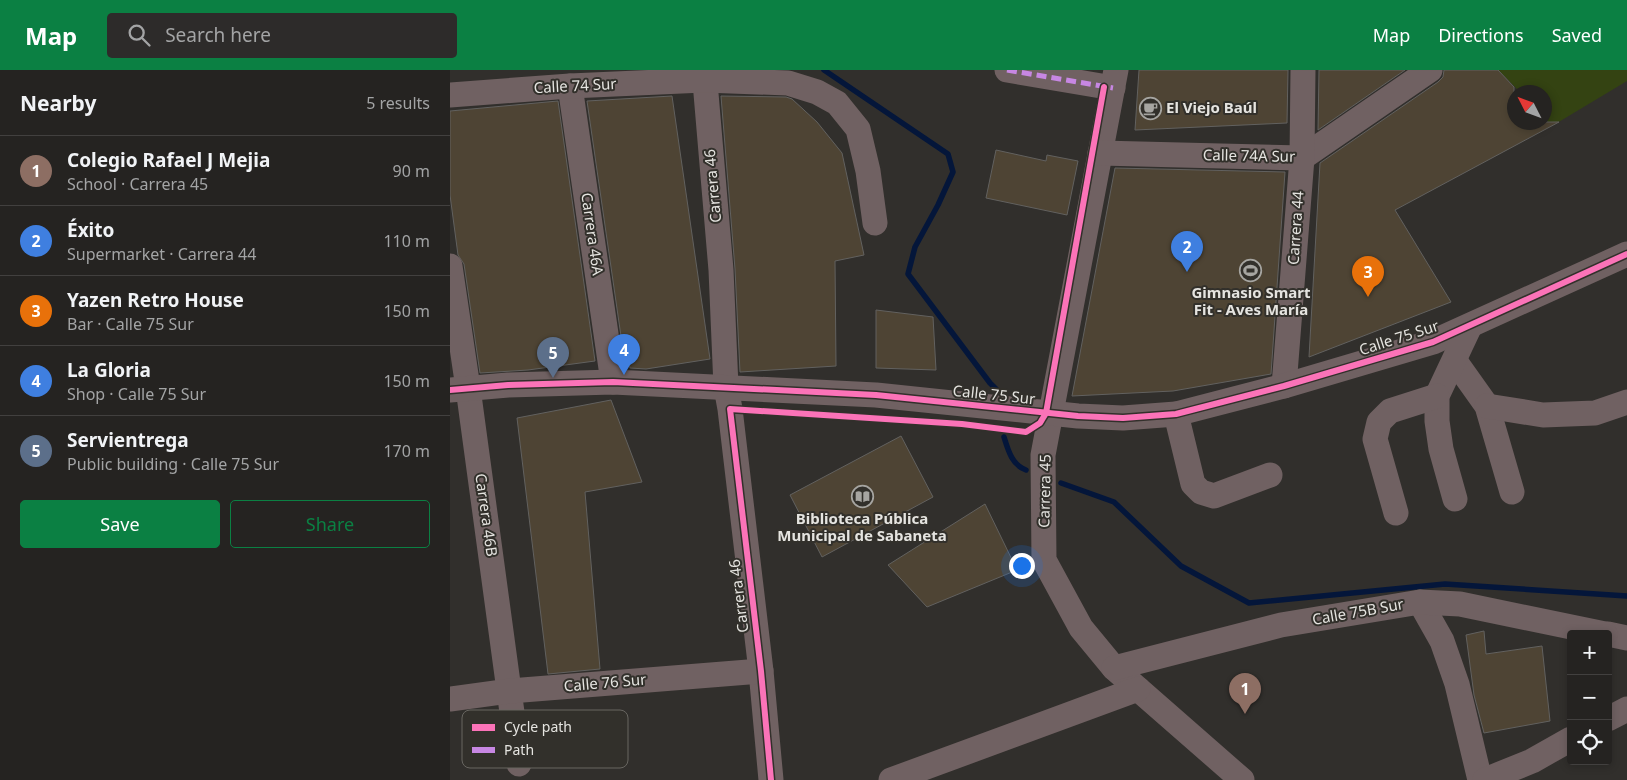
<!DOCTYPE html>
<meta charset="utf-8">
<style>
body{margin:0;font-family:"Noto Sans",sans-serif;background:#2d2b2a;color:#f1f3f6}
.controls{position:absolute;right:15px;bottom:15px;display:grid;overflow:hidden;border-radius:5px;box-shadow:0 2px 8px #0003}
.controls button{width:45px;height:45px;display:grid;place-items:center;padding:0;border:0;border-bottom:1px solid #42403f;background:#252321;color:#f1f3f6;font:25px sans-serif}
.compass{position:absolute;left:1057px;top:15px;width:45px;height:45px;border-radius:50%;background:#252321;box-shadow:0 2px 8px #0003;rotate:312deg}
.you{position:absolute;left:571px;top:495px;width:18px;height:18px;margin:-12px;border:4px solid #fff;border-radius:50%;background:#1a73e8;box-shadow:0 0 0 8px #1a73e833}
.badge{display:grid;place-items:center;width:32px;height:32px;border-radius:50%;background:#0b8043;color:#fff;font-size:16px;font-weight:700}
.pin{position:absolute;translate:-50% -41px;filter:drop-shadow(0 1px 2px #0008)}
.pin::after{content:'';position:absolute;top:26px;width:18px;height:15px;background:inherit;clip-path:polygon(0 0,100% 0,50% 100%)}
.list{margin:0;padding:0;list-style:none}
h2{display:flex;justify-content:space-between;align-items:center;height:65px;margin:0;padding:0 20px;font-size:21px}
h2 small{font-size:16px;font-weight:400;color:#a3a4a5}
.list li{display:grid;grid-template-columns:32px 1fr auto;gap:15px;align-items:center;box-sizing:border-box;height:70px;padding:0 20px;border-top:1px solid #42403f}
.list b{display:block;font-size:19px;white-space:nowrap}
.list p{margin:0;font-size:16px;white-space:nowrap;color:#a3a4a5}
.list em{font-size:16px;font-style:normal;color:#a3a4a5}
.actions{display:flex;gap:10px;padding:15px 20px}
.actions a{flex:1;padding:11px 0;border:1px solid #0b8043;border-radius:5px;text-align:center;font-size:18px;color:#0b8043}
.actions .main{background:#0b8043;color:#fff}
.icon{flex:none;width:28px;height:28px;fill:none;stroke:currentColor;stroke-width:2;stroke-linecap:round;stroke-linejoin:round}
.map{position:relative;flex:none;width:1177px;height:710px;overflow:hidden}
header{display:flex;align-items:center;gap:30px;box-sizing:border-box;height:70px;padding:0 25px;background:#0b8043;color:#fff}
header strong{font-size:24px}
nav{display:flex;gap:28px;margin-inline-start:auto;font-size:18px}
.search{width:350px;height:45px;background:#2d2b2a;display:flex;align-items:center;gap:12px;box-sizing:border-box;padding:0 18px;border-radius:5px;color:#a3a4a5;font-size:19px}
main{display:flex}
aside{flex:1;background:#252321}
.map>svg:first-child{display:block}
.green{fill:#344312}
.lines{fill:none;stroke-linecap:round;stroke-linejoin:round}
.stream{stroke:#04163a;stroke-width:5.5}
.building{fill:#4e4434;stroke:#62615f}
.minor{stroke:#706162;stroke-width:25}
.quiet{stroke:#c787e3;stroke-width:5;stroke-dasharray:10 5;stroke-linecap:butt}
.cycleway-casing{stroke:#32302b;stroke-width:9}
.cycleway{stroke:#fb73b8;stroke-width:6}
.labels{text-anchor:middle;stroke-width:4;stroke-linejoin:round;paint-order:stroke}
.street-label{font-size:15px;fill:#e5e4e0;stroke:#32302b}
.poi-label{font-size:15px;font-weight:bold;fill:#e5e4e0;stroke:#32302b}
.key{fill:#32302b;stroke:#686661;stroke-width:1}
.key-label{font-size:14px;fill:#e5e4e0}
</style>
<header>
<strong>Map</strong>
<div class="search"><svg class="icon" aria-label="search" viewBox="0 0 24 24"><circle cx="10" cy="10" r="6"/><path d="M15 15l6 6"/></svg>Search here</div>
<nav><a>Map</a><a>Directions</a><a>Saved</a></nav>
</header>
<main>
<aside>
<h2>Nearby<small>5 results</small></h2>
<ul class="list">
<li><span class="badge" style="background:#8d6e63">1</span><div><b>Colegio Rafael J Mejia</b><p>School · Carrera 45</p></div><em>90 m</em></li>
<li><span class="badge" style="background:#3f7fe0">2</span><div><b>Éxito</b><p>Supermarket · Carrera 44</p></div><em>110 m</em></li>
<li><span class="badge" style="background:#e8710a">3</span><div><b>Yazen Retro House</b><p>Bar · Calle 75 Sur</p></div><em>150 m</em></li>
<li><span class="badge" style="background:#3f7fe0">4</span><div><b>La Gloria</b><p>Shop · Calle 75 Sur</p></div><em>150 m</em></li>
<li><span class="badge" style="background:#5c6f8a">5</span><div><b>Servientrega</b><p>Public building · Calle 75 Sur</p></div><em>170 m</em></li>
</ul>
<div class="actions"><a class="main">Save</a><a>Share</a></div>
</aside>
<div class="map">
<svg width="1177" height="710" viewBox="0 0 1177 710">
<rect width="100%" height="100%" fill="#312f2c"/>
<polygon class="green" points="1048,0 1177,0 1177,11 1102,56 1095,49 1094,22 1070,22"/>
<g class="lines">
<g class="stream">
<polyline points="374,0 498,84 503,102 488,135 465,177 458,204 540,313 553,326"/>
<path d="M554 367C558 380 562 395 576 400"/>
<polyline points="611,413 664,432 731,496 799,533 995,514 1177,526"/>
</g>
</g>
<g class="building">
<polygon points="689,0 838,0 837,53 685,60"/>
<polygon points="869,0 955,0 868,60"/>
<polygon points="994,0 1048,0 1064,17 1064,52 1109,52 945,140 1001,232 859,287 870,93 988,12 993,7"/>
<polygon points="222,26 260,289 196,299 180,298 178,286 174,287 137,31"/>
<polygon points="271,26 336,27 342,29 367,52 392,83 414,185 385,191 386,296 290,302 285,199"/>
<polygon points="108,31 145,291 78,300 30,303 14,194 8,185 0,125 0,41"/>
<polygon points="546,80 596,91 597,85 628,91 617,145 536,128"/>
<polygon points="665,98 835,102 821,304 723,321 622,326"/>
<polygon points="426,240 483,247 486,300 426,298"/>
<polygon points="161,330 192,412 135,422 150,599 98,604 67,348"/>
<polygon points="451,366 483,427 372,487 340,425"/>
<polygon points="535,434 567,500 477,537 438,495"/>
<polygon points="1034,561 1036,584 1092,576 1100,651 1034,663 1024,625 1016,565"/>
</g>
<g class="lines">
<g class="minor">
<polyline points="254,0 271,200 276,317 280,339 311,601 321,710"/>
<polyline points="557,0 663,18"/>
<polyline points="666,0 593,385 594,490 631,558 664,598 792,710"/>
<polyline points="120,16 163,312"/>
<polyline points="0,25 120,16 254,10 338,13 367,22 387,33 408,59 418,101 425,153"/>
<polyline points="650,83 852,88 980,0"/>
<polyline points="0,196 18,318 69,694"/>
<polyline points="1005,291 1037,336 1062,422"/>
<polyline points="834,316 852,88 853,0"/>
<polyline points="0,320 58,315 163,312 426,325 628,346 673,348 726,344 834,316 983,272 1177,184"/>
<polyline points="1037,336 1093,345 1145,343 1177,332"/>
<polyline points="726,344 743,414 751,422 764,426 820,405"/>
<polyline points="1005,429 991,379 987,351 987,326 1020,256"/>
<polyline points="946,443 925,369 929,352 940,341 987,326"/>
<polyline points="970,532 992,571 1007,614 1030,710"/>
<polyline points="1158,564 1177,568"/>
<polyline points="664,598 831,555 970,532 1010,534 1155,564"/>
<polyline points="0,629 60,621 311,601"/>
<polyline points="1158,649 1177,639"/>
<polyline points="441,710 688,619"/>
<polyline points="1035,710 1082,691 1121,669"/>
</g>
<polyline class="quiet" points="557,0 663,18"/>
<defs>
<g id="cycleway">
<polyline points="0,320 58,315 163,312 426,325 628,346 673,348 726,344 834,316 983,272 1177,184"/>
<polyline points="321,710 311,601 280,339 512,354 576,362 590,353 596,343 654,17"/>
</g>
</defs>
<use href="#cycleway" class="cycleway-casing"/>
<use href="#cycleway" class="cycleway"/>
</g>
<defs>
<symbol id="cafe-ring" viewBox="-11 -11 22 22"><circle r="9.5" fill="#32302b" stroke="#a6a5a1" stroke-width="1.5"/><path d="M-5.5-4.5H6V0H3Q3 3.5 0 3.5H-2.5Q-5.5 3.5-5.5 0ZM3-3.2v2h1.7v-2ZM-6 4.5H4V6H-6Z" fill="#a6a5a1"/></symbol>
<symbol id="stadium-ring" viewBox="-11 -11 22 22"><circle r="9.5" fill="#32302b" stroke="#a6a5a1" stroke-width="1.5"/><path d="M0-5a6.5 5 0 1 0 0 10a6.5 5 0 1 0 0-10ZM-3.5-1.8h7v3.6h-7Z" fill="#a6a5a1"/></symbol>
<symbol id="library-ring" viewBox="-11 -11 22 22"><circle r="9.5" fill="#32302b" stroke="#a6a5a1" stroke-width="1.5"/><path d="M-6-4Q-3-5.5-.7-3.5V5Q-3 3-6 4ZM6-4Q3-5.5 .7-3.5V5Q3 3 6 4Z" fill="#a6a5a1"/></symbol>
</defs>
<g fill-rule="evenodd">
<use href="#cafe-ring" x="688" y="26" width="25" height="25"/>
<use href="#stadium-ring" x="788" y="188" width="25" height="25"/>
<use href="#library-ring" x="400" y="414" width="25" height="25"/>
</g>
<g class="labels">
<g class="street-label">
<text transform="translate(125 16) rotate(-3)" y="5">Calle 74 Sur</text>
<text transform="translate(799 86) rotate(1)" y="5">Calle 74A Sur</text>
<text transform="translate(263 116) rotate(-95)" y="5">Carrera 46</text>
<text transform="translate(846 158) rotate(-86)" y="5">Carrera 44</text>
<text transform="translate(142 164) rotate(82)" y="5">Carrera 46A</text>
<text transform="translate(949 268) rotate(-18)" y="5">Calle 75 Sur</text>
<text transform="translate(544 325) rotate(6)" y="5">Calle 75 Sur</text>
<text transform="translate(595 421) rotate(-89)" y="5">Carrera 45</text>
<text transform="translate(36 445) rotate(82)" y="5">Carrera 46B</text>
<text transform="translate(289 526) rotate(-97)" y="5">Carrera 46</text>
<text transform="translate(908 542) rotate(-10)" y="5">Calle 75B Sur</text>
<text transform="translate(155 613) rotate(-5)" y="5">Calle 76 Sur</text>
</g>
<g class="poi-label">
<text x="716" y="43" text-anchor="start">El Viejo Baúl</text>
<text x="801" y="228">Gimnasio Smart<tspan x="801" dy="17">Fit - Aves María</tspan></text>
<text x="412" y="454">Biblioteca Pública<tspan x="412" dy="17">Municipal de Sabaneta</tspan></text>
</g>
</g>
<rect x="12" y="640" width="166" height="58" rx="8" class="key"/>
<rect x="22" y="654" width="23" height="7" fill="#fb73b8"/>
<rect x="22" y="677" width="23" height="6" fill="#c787e3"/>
<g class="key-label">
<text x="54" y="662">Cycle path</text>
<text x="54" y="685">Path</text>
</g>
</svg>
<div class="controls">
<button>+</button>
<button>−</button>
<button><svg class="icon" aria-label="locate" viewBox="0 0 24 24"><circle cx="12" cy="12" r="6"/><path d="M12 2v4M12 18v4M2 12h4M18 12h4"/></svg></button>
</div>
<svg class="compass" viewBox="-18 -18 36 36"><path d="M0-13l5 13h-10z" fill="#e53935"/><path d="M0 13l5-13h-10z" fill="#a3a4a5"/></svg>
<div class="you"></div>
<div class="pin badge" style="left:795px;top:644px;background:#8d6e63">1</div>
<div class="pin badge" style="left:737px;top:202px;background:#3f7fe0">2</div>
<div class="pin badge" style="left:918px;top:227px;background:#e8710a">3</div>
<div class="pin badge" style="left:174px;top:305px;background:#3f7fe0">4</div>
<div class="pin badge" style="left:103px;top:308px;background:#5c6f8a">5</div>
</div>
</main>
